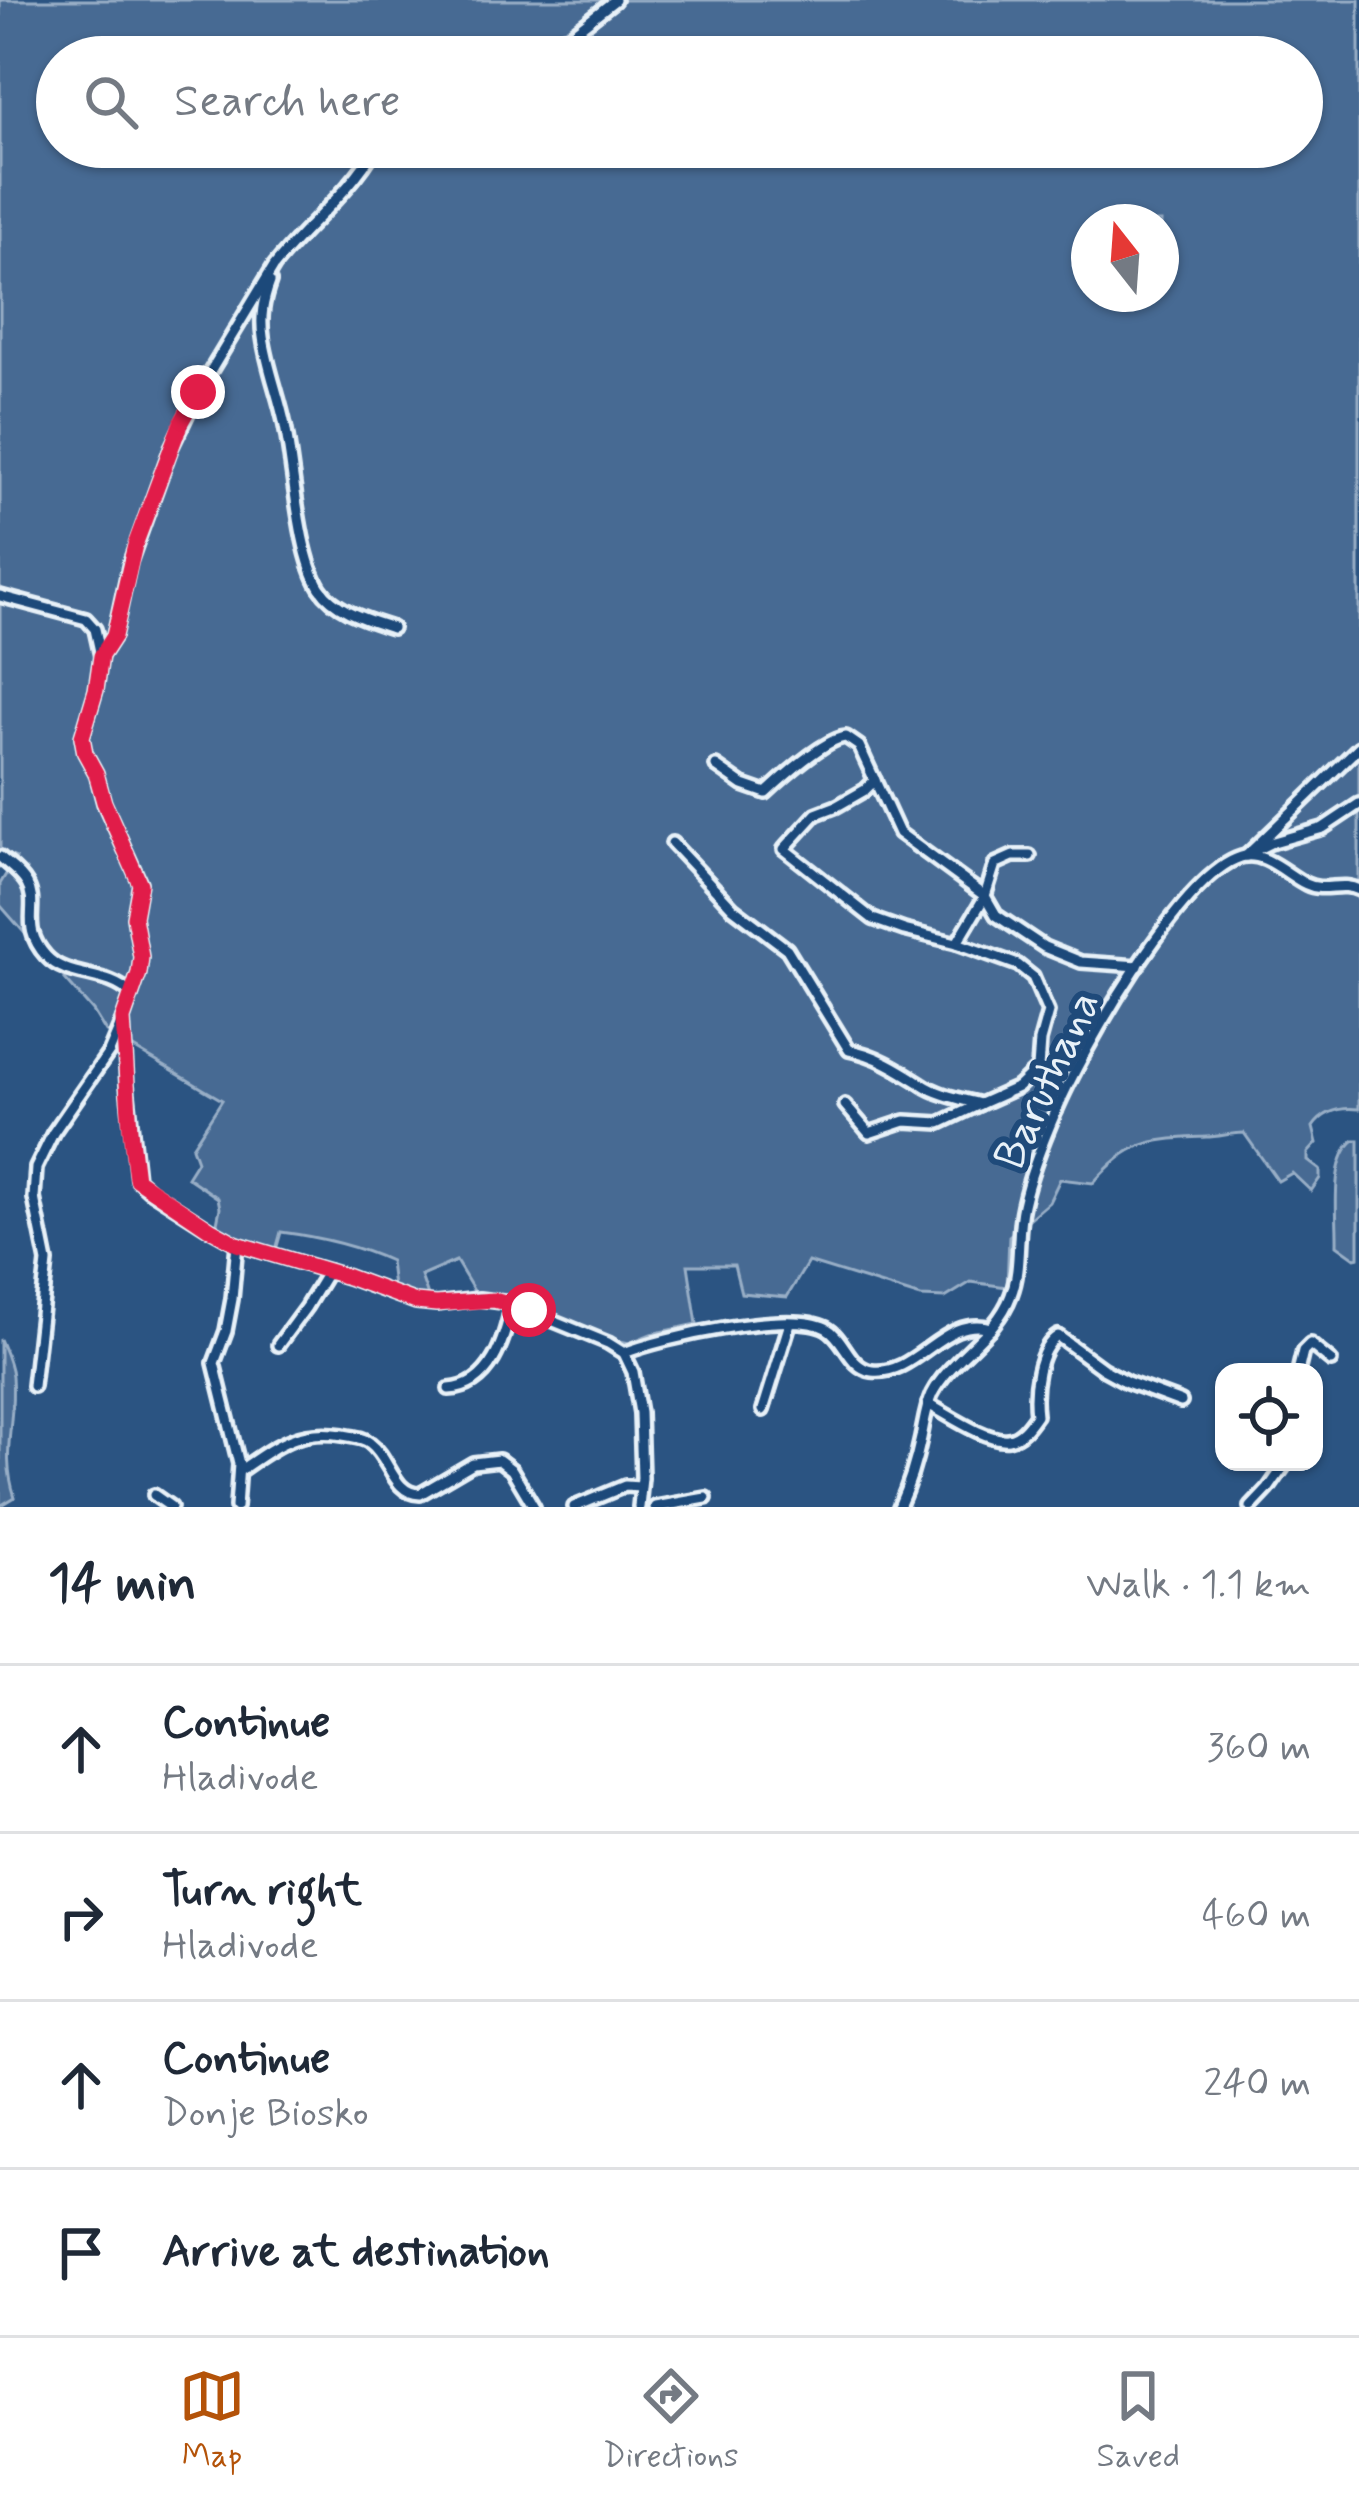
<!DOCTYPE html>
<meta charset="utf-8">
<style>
body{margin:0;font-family:Mynerve,sans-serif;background:#f2f2f3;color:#1f2937}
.controls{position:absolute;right:36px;bottom:36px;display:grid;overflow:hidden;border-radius:24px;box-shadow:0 3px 9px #0004}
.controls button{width:108px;height:108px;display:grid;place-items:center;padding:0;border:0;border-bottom:3px solid #e0e1e3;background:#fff;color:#1f2937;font:60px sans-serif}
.compass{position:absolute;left:1071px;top:204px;width:108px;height:108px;border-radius:50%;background:#fff;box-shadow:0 3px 9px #0004;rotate:343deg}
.stop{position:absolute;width:36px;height:36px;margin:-27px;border:9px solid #e11d48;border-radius:50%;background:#fff}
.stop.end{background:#e11d48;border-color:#fff;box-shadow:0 3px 12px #0008}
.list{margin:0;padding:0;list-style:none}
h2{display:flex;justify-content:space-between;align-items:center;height:156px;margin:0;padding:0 48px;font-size:51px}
h2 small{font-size:39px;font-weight:400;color:#747a83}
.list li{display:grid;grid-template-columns:78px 1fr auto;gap:36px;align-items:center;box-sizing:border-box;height:168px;padding:0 48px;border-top:3px solid #e0e1e3}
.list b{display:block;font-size:45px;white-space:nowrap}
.list p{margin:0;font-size:39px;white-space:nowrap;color:#747a83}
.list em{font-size:39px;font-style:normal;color:#747a83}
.icon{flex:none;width:66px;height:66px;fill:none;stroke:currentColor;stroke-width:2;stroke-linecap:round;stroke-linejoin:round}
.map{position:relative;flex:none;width:1359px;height:1507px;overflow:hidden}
.search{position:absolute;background:#fff;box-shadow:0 3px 9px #0004;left:36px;right:36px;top:36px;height:132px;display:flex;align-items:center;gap:30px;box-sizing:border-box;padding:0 42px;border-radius:66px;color:#747a83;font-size:45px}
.sheet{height:828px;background:#fff}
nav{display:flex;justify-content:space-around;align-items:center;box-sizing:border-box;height:168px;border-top:3px solid #e0e1e3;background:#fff;font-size:33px;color:#747a83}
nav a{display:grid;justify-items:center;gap:6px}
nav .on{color:#b45309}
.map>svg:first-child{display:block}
.green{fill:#476b93;stroke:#98aec6;stroke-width:3;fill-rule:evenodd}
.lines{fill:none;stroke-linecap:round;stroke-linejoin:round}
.minor-casing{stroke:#e8f1f8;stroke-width:18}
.minor{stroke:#1f4a7a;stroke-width:9}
.route{stroke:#e11d48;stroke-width:15}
.labels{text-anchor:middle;stroke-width:12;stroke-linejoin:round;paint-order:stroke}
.street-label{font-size:45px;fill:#e8f1f8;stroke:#1f4a7a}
</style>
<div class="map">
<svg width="1359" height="1507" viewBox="0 0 1359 1507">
<rect width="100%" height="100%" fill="#2b5482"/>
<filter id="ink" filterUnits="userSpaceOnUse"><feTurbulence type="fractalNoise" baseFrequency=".00833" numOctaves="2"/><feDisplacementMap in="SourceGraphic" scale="24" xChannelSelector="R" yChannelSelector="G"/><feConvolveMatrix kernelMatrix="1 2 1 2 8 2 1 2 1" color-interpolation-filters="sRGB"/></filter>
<g filter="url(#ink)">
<g class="green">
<path d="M0 0H1359V1109C1341 1107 1324 1111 1313 1127L1317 1143 1308 1153V1161L1320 1170V1178L1311 1191 1292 1173 1278 1181 1244 1133C1231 1133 1219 1137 1206 1137 1149 1140 1133 1139 1093 1183L1060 1179 1049 1202 1009 1236 1007 1287 971 1282 945 1298 921 1297 808 1262 787 1297 741 1293 734 1265H688L697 1324 651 1334 629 1343 607 1338 511 1297 477 1296 456 1261 421 1276 429 1299 393 1288 390 1261C355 1245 319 1237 281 1232L276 1250 236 1239 216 1228 220 1208 218 1198 187 1177 197 1161 192 1147 222 1100 106 1032 93 1011 0 905V884L16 858 0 851ZM57 57H1302V147H57ZM1089 222H1161V294H1089Z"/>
<path d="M1354 1140H1359V1257L1355 1258 1337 1245C1338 1215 1329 1160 1354 1140Z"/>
<path d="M0 1339C5 1351 11 1363 12 1376 16 1424 0 1452 15 1497L0 1506Z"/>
</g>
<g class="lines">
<defs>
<g id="minor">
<polyline points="492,57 569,36 615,0"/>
<path d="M270 282C263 301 260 317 263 337 267 367 279 396 285 426 294 469 298 553 320 588 335 611 368 620 392 628"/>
<polyline points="0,596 86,619 95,629 101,656"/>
<path d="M716 766 743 785 766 793C782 778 826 738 846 737L859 746 899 833 985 896 996 915 1044 947 1081 962 1138 966"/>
<polyline points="875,780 865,790 837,806 816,814 784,849 873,919 904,930 957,943 1018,965 1033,977 1048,1012 1040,1041 1038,1068 1056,1111"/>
<path d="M672 843 733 908 787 949 849 1050C875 1054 900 1070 922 1084 938 1095 961 1099 980 1104L1018 1087 1038 1068"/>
<polyline points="1256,850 1270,843 1323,828 1359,804"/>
<polyline points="1246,856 1359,747"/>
<path d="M0 857C9 865 21 873 27 884 40 907 19 926 46 956 68 980 107 970 131 994"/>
<polyline points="957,943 985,896 995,864 1013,856 1030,856"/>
<polyline points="845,1105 869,1133 905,1121 940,1123 980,1104"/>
<path d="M237 1244 210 1229 149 1190 137 1179 127 1085 123 1019 139 973 141 957 134 917 140 883 104 803 96 773 85 753 82 737 96 690 101 656 114 636 130 562 171 448 198 392 274 266C307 224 349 194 376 147"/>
<polyline points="278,1345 306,1307 328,1271"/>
<path d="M624 1353C662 1338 790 1309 826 1328 845 1338 849 1368 872 1371 918 1376 943 1314 991 1328"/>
<polyline points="1298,1372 1303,1351 1310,1344 1331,1361"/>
<polyline points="33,1386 47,1262 34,1198 36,1168 53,1133 109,1052 123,1019"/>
<path d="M449 1389C491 1387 505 1339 512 1304"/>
<path d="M928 1404C947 1414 987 1442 1008 1439 1021 1437 1029 1425 1036 1415 1033 1391 1037 1349 1058 1336L1103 1369 1127 1382 1181 1402"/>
<polyline points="763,1410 790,1323"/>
<path d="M239 1471C276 1446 297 1428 343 1435 352 1437 363 1437 370 1443 390 1458 393 1494 420 1494L473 1463 499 1460 512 1470 534 1507"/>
<polyline points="154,1495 171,1507"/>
<polyline points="236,1507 239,1464 214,1363 226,1331 232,1299 237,1244 348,1277 416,1302 436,1304 479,1299 510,1303 608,1343 624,1353 633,1372 640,1413 642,1478 639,1507"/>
<polyline points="574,1507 625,1486 640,1487"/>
<polyline points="655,1507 706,1498"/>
<path d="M899 1507C909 1485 916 1462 921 1438 924 1424 926 1407 932 1394 952 1356 996 1336 1011 1295 1022 1267 1016 1234 1023 1205 1030 1173 1043 1141 1056 1111 1081 1052 1181 875 1241 857 1264 850 1287 875 1306 884 1324 893 1341 881 1359 890"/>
<polyline points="1251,1507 1268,1489 1287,1462"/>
</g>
</defs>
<use href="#minor" class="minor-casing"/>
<use href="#minor" class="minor"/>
</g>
</g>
<g class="lines" filter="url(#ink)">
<polyline class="route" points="198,392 181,422 135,545 114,636 101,656 96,690 82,737 85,753 96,773 104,802 140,884 134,917 141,957 139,973 123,1019 130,1130 136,1179 210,1229 237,1244 348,1277 416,1302 436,1304 494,1300 529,1310"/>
</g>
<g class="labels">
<g class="street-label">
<text transform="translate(1045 1079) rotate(-65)" y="16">Baruthana</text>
</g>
</g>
</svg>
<div class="controls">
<button><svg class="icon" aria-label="locate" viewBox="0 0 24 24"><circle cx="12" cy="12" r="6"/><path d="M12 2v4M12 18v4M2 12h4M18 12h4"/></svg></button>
</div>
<svg class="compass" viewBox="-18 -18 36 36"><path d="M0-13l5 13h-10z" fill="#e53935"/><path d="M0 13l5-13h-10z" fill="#747a83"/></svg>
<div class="stop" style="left:529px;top:1310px"></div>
<div class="stop end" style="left:198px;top:392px"></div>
<div class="search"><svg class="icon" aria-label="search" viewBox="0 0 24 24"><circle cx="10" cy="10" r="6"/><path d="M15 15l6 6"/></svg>Search here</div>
</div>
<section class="sheet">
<h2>14 min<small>Walk · 1.1 km</small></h2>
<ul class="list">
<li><svg class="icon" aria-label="ahead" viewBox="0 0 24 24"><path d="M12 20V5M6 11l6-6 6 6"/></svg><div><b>Continue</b><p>Hladivode</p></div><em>360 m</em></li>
<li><svg class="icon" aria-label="right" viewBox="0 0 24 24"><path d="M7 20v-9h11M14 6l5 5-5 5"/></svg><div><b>Turn right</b><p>Hladivode</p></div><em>460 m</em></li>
<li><svg class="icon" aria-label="ahead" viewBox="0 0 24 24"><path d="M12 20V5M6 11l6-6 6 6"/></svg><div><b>Continue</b><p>Donje Biosko</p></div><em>240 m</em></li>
<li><svg class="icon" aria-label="arrive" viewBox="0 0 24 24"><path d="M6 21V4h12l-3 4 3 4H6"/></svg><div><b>Arrive at destination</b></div></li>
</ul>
</section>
<nav>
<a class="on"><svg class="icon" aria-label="map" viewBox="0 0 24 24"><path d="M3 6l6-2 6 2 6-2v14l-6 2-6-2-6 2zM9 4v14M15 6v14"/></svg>Map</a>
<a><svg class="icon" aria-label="directions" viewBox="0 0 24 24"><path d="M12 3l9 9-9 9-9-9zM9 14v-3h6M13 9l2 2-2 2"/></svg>Directions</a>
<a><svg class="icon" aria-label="saved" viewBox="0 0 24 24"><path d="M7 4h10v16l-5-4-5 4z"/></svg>Saved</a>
</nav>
